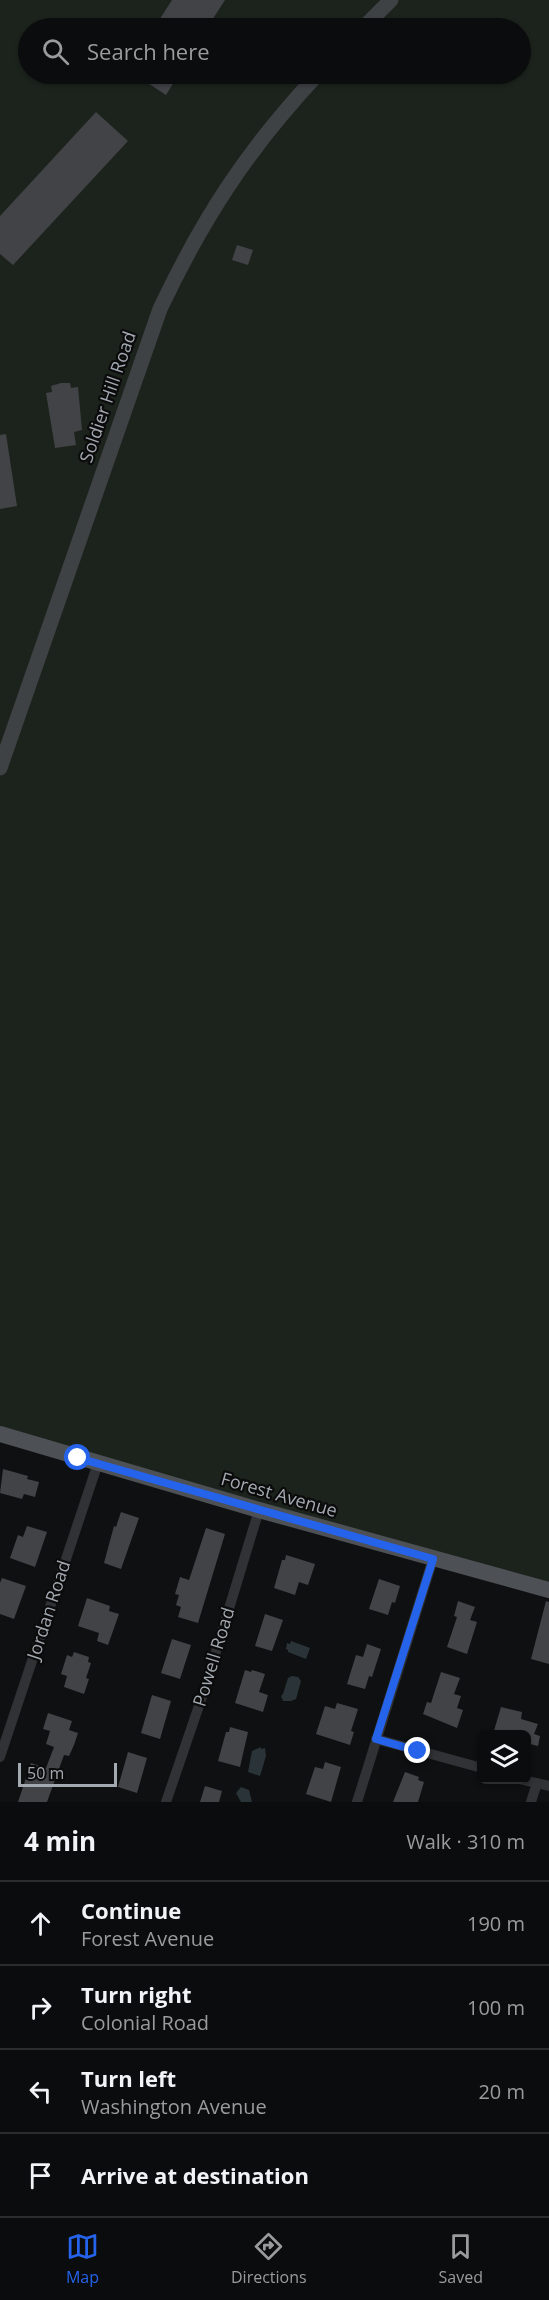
<!DOCTYPE html>
<meta charset="utf-8">
<style>
body{margin:0;font-family:"Open Sans",sans-serif;background:#191a1b;color:#f1f3f6}
.controls{position:absolute;right:18px;bottom:18px;display:grid;overflow:hidden;border-radius:9px;box-shadow:0 2px 4px #0004}
.controls button{width:54px;height:54px;display:grid;place-items:center;padding:0;border:0;border-bottom:2px solid #2b2c2e;background:#0b0c0d;color:#f1f3f6;font:30px sans-serif}
.scale{position:absolute;left:18px;bottom:15px;width:99px;box-sizing:border-box;padding-left:6px;border:3px solid #a2a9b0;border-top:0;font-size:16px;line-height:21px;white-space:nowrap;color:#a2a9b0;-webkit-text-stroke:4px #0b0b0c;paint-order:stroke}
.stop{position:absolute;width:18px;height:18px;margin:-14px;border:4px solid #2563eb;border-radius:50%;background:#fff}
.stop.end{background:#2563eb;border-color:#fff;box-shadow:0 2px 6px #0008}
.list{margin:0;padding:0;list-style:none}
h2{display:flex;justify-content:space-between;align-items:center;height:78px;margin:0;padding:0 24px;font-size:26px}
h2 small{font-size:20px;font-weight:400;color:#9a9b9d}
.list li{display:grid;grid-template-columns:39px 1fr auto;gap:18px;align-items:center;box-sizing:border-box;height:84px;padding:0 24px;border-top:2px solid #2b2c2e}
.list b{display:block;font-size:22px;white-space:nowrap}
.list p{margin:0;font-size:20px;white-space:nowrap;color:#9a9b9d}
.list em{font-size:20px;font-style:normal;color:#9a9b9d}
.icon{flex:none;width:33px;height:33px;fill:none;stroke:currentColor;stroke-width:2;stroke-linecap:round;stroke-linejoin:round}
.map{position:relative;flex:none;width:549px;height:1802px;overflow:hidden}
.search{position:absolute;background:#0b0c0d;box-shadow:0 2px 4px #0004;left:18px;right:18px;top:18px;height:66px;display:flex;align-items:center;gap:15px;box-sizing:border-box;padding:0 21px;border-radius:33px;color:#9a9b9d;font-size:22px}
.sheet{height:414px;background:#0b0c0d}
nav{display:flex;justify-content:space-around;align-items:center;box-sizing:border-box;height:84px;border-top:2px solid #2b2c2e;background:#0b0c0d;font-size:16px;color:#9a9b9d}
nav a{display:grid;justify-items:center;gap:3px}
nav .on{color:#2563eb}
.map>svg:first-child{display:block}
.green{fill:#1c231c;fill-rule:evenodd}
.water{fill:#2a3438}
.building{fill:#414346}
.lines{fill:none;stroke-linecap:round;stroke-linejoin:round}
.street{stroke:#313235;stroke-width:10}
.secondary{stroke:#3f4245;stroke-width:15}
.primary{stroke:#4d5054;stroke-width:16}
.route{stroke:#2563eb;stroke-width:8}
.labels{text-anchor:middle;stroke-width:4.5;stroke-linejoin:round;paint-order:stroke}
.street-label{font-size:18px;fill:#a2a9b0;stroke:#0b0b0c}
</style>
<div class="map">
<svg width="549" height="1802" viewBox="0 0 549 1802">
<rect width="100%" height="100%" fill="#0f1011"/>
<path class="green" d="M0 0H549V1590L0 1434ZM28 28H520V74H28Z"/>
<g class="water">
<polygon points="291,1641 310,1648 306,1659 288,1652 288,1650 286,1649 287,1643 290,1644"/>
<polygon points="292,1676 298,1677 301,1681 296,1699 291,1701 283,1701 281,1696 283,1694 288,1678"/>
<polygon points="261,1747 261,1749 265,1748 266,1756 260,1776 248,1772 252,1751"/>
<polygon points="241,1787 249,1790 252,1802 241,1802 236,1793"/>
</g>
<g class="building">
<polygon points="172,0 225,0 207,28 154,28"/>
<polygon points="134,74 179,74 166,95"/>
<polygon points="96,112 128,141 13,265 0,254 0,216"/>
<polygon points="237,245 253,250 248,265 232,260"/>
<polygon points="61,383 70,383 71,388 78,387 82,430 74,432 76,445 55,448 46,393 52,392 51,386"/>
<polygon points="6,434 17,506 0,509 0,435"/>
<polygon points="3,1469 28,1476 27,1479 39,1482 35,1497 24,1494 22,1499 0,1493"/>
<polygon points="121,1512 139,1518 121,1569 104,1563 114,1526 116,1527"/>
<polygon points="27,1526 47,1532 35,1567 10,1558 18,1535 23,1537"/>
<polygon points="206,1528 225,1534 198,1623 178,1617 181,1607 176,1605 179,1595 175,1594 180,1577 189,1580"/>
<polygon points="286,1555 315,1564 308,1585 299,1582 295,1595 274,1588 282,1560 285,1560"/>
<polygon points="2,1578 26,1586 14,1619 0,1614 0,1583"/>
<polygon points="379,1579 400,1586 395,1603 392,1602 388,1615 369,1609"/>
<polygon points="87,1598 110,1606 109,1611 119,1614 108,1645 97,1641 99,1633 78,1626"/>
<polygon points="458,1601 475,1607 470,1620 477,1622 467,1654 447,1647 457,1617 454,1616"/>
<polygon points="546,1601 549,1602 549,1664 531,1659"/>
<polygon points="265,1614 283,1620 272,1651 255,1646"/>
<polygon points="172,1639 191,1645 180,1679 161,1673"/>
<polygon points="367,1644 381,1649 372,1677 369,1676 365,1689 347,1684 356,1655 363,1657"/>
<polygon points="74,1652 89,1657 88,1662 91,1663 86,1678 89,1679 84,1694 64,1687 67,1676 61,1674 67,1655 72,1657"/>
<polygon points="245,1670 251,1672 252,1670 265,1674 259,1692 268,1695 263,1712 235,1703"/>
<polygon points="441,1672 460,1678 454,1694 461,1696 457,1708 463,1710 457,1728 423,1714 427,1702 431,1703"/>
<polygon points="152,1695 171,1701 160,1739 141,1733"/>
<polygon points="337,1703 358,1709 351,1731 354,1732 350,1745 316,1734 325,1706 335,1709"/>
<polygon points="501,1707 522,1712 521,1719 538,1724 534,1734 540,1736 538,1746 526,1743 526,1734 493,1734"/>
<polygon points="48,1713 72,1721 69,1730 78,1733 74,1745 69,1756 64,1755 47,1802 18,1802 31,1763 46,1768 54,1747 46,1744 50,1731 43,1729"/>
<polygon points="230,1727 248,1732 240,1767 218,1761 226,1732 229,1732"/>
<polygon points="128,1752 147,1758 137,1793 118,1787"/>
<polygon points="325,1762 341,1767 331,1802 306,1794 315,1767 323,1769"/>
<polygon points="405,1772 419,1777 418,1780 424,1782 418,1802 393,1802"/>
<polygon points="205,1786 222,1791 219,1802 200,1802"/>
</g>
<g class="lines">
<g class="street">
<polyline points="376,1739 482,1768"/>
<polyline points="0,1757 98,1463"/>
<polyline points="523,1780 549,1786"/>
<polyline points="166,1802 203,1694 259,1510"/>
<polyline points="357,1802 433,1559"/>
<polyline points="531,1802 537,1783"/>
</g>
<g class="secondary">
<polyline points="363,28 391,0"/>
<path d="M0 768 160 309C204 216 248 149 318 74"/>
</g>
<polyline class="primary" points="0,1434 259,1510 549,1590"/>
</g>
<g class="lines">
<polyline class="route" points="78,1458 433,1559 376,1739 418,1751"/>
</g>
<g class="labels">
<g class="street-label">
<text transform="translate(108 397) rotate(-71)" y="6">Soldier Hill Road</text>
<text transform="translate(279 1495) rotate(16)" y="6">Forest Avenue</text>
<text transform="translate(49 1610) rotate(-72)" y="6">Jordan Road</text>
<text transform="translate(214 1657) rotate(-73)" y="6">Powell Road</text>
</g>
</g>
</svg>
<div class="controls">
<button><svg class="icon" aria-label="layers" viewBox="0 0 24 24"><path d="M12 4l9 5-9 5-9-5zM3 14l9 5 9-5"/></svg></button>
</div>
<div class="scale">50 m</div>
<div class="stop" style="left:78px;top:1458px"></div>
<div class="stop end" style="left:418px;top:1751px"></div>
<div class="search"><svg class="icon" aria-label="search" viewBox="0 0 24 24"><circle cx="10" cy="10" r="6"/><path d="M15 15l6 6"/></svg>Search here</div>
</div>
<section class="sheet">
<h2>4 min<small>Walk · 310 m</small></h2>
<ul class="list">
<li><svg class="icon" aria-label="ahead" viewBox="0 0 24 24"><path d="M12 20V5M6 11l6-6 6 6"/></svg><div><b>Continue</b><p>Forest Avenue</p></div><em>190 m</em></li>
<li><svg class="icon" aria-label="right" viewBox="0 0 24 24"><path d="M7 20v-9h11M14 6l5 5-5 5"/></svg><div><b>Turn right</b><p>Colonial Road</p></div><em>100 m</em></li>
<li><svg class="icon" aria-label="left" viewBox="0 0 24 24"><path d="M17 20v-9H6M10 6l-5 5 5 5"/></svg><div><b>Turn left</b><p>Washington Avenue</p></div><em>20 m</em></li>
<li><svg class="icon" aria-label="arrive" viewBox="0 0 24 24"><path d="M6 21V4h12l-3 4 3 4H6"/></svg><div><b>Arrive at destination</b></div></li>
</ul>
</section>
<nav>
<a class="on"><svg class="icon" aria-label="map" viewBox="0 0 24 24"><path d="M3 6l6-2 6 2 6-2v14l-6 2-6-2-6 2zM9 4v14M15 6v14"/></svg>Map</a>
<a><svg class="icon" aria-label="directions" viewBox="0 0 24 24"><path d="M12 3l9 9-9 9-9-9zM9 14v-3h6M13 9l2 2-2 2"/></svg>Directions</a>
<a><svg class="icon" aria-label="saved" viewBox="0 0 24 24"><path d="M7 4h10v16l-5-4-5 4z"/></svg>Saved</a>
</nav>
